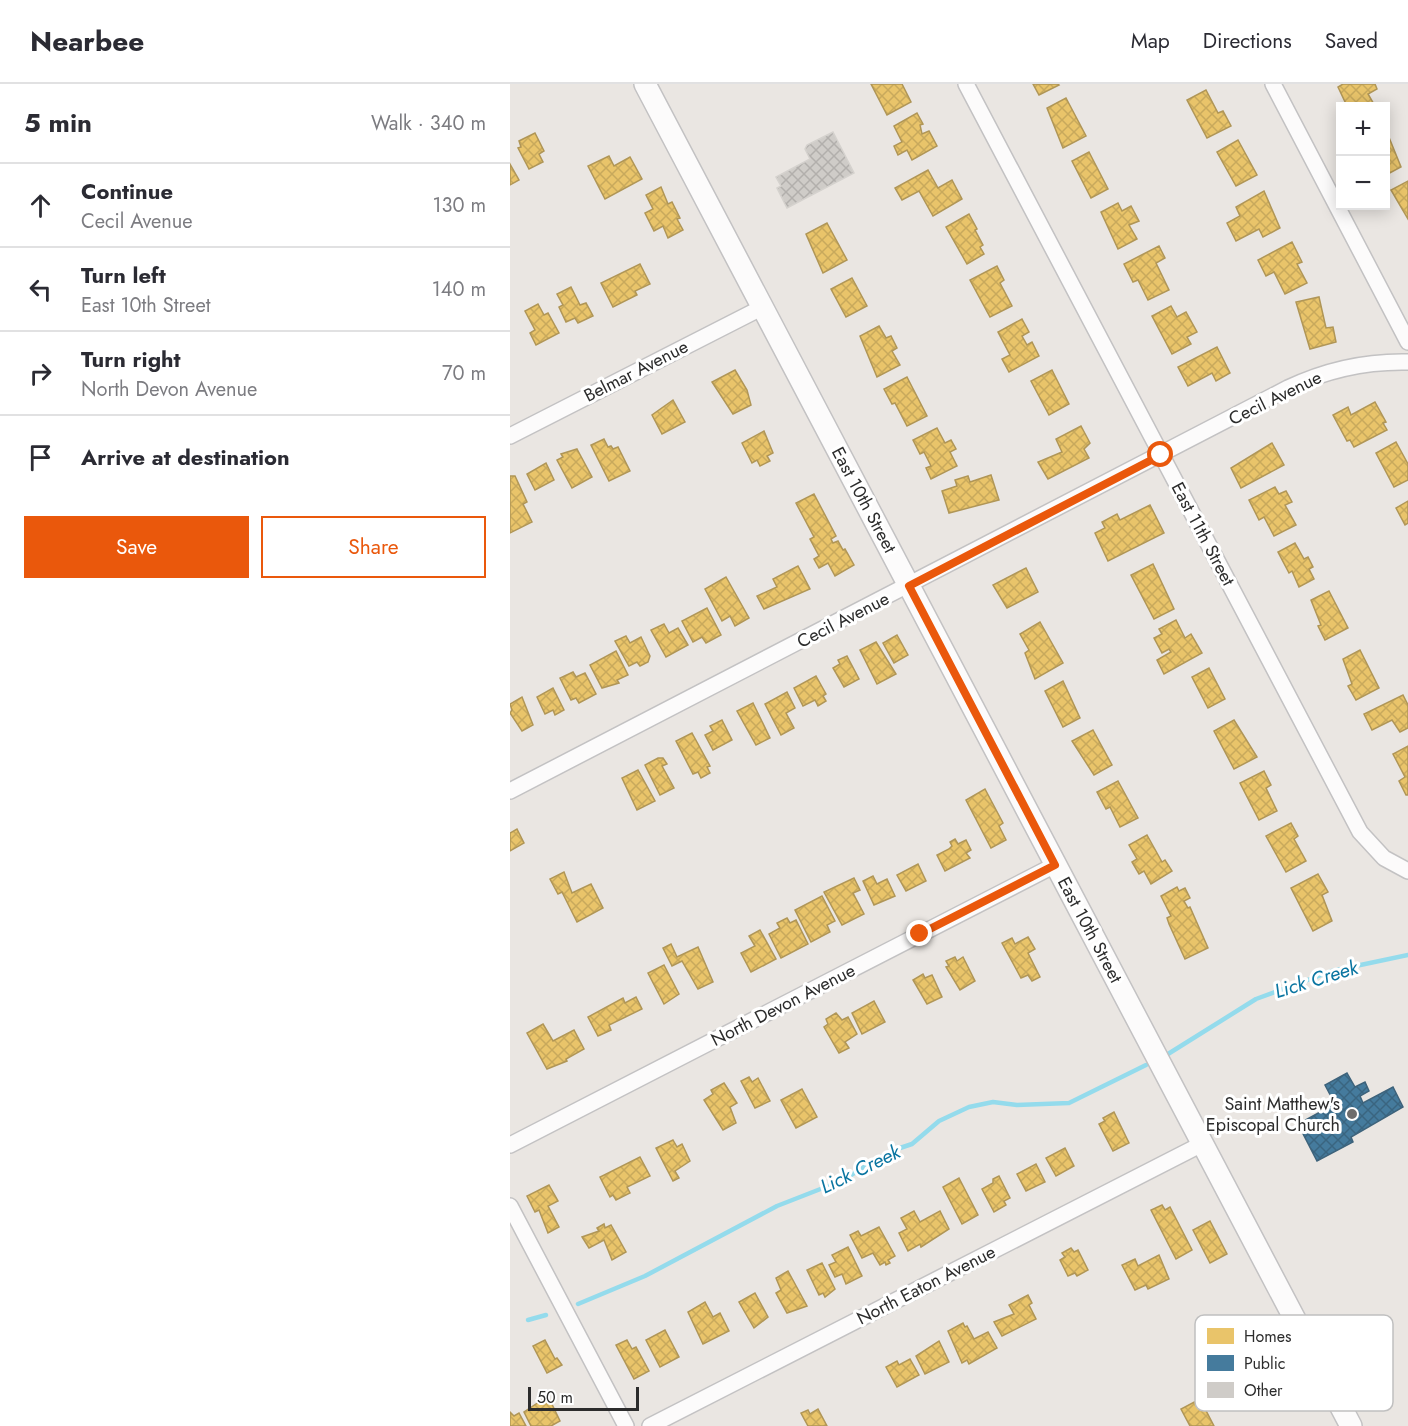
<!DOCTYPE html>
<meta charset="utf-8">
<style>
body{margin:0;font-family:Jost,sans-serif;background:#f7f7f7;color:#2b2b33}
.controls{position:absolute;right:18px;top:18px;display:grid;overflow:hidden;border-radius:0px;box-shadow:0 3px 15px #0003}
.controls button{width:54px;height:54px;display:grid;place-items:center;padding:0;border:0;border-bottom:2px solid #e1e1e2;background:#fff;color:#2b2b33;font:30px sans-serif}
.scale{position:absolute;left:18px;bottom:15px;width:111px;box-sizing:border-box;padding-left:6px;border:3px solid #2c2c2c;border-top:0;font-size:16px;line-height:21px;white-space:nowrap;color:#2c2c2c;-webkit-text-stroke:4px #fff;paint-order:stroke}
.stop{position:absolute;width:18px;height:18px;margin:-14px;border:4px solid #ea580c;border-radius:50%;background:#fff}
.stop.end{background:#ea580c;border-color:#fff;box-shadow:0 2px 6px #0008}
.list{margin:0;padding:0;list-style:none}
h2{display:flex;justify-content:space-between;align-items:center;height:78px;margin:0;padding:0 24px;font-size:26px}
h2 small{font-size:20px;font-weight:400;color:#7c7c81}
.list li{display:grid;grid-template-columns:39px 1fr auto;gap:18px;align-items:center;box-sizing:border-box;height:84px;padding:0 24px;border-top:2px solid #e1e1e2}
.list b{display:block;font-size:22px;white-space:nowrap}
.list p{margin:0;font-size:20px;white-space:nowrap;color:#7c7c81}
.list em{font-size:20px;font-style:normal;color:#7c7c81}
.actions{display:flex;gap:12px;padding:18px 24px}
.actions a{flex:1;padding:14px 0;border:2px solid #ea580c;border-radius:0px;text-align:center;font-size:21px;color:#ea580c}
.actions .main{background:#ea580c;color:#fff}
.icon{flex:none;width:33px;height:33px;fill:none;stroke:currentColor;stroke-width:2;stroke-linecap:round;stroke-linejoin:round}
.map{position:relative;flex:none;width:898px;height:1342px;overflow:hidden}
header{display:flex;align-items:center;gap:36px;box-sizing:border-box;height:84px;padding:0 30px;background:#fff;border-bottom:2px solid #e1e1e2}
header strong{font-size:28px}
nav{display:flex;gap:33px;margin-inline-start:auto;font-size:21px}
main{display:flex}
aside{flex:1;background:#fff}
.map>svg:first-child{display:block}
.homes{fill:url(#homes-cross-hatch);stroke:#b09657;stroke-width:1.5}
.public{fill:url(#public-cross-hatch);stroke:#3e637b;stroke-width:1.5}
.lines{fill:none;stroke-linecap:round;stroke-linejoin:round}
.stream{stroke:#94dbec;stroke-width:4.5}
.building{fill:url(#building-cross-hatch);stroke:#d5d2ce;stroke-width:1.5}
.minor-casing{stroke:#c3c2c3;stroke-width:18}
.secondary-casing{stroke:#c3c2c3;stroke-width:24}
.minor{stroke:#fcfbfb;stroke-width:15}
.secondary{stroke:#fcfbfb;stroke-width:21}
.route{stroke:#ea580c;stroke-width:8}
.poi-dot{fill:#6e6d6c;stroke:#fff;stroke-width:2}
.labels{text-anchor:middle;stroke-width:6;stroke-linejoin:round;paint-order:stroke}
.street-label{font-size:18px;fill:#2c2c2c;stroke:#fff}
.poi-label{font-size:18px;fill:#2c2c2c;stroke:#fff;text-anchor:end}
.water-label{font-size:20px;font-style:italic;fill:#0a75a1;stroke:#fff}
.key{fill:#fff;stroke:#c0c0c0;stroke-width:1.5}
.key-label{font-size:16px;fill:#2c2c2c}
</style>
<header>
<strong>Nearbee</strong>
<nav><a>Map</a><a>Directions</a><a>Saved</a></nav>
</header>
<main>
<aside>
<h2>5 min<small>Walk · 340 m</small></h2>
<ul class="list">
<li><svg class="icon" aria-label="ahead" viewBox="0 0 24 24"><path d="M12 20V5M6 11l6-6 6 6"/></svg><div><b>Continue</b><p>Cecil Avenue</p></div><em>130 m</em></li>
<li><svg class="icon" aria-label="left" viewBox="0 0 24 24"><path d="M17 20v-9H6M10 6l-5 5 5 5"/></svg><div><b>Turn left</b><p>East 10th Street</p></div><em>140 m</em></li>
<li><svg class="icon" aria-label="right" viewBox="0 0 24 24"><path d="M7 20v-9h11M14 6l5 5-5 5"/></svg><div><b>Turn right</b><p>North Devon Avenue</p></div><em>70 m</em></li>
<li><svg class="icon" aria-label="arrive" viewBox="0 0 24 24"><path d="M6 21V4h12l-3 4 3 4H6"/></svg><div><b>Arrive at destination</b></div></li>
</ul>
<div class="actions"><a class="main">Save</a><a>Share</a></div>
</aside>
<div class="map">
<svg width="898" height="1342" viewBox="0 0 898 1342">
<defs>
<pattern id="homes-cross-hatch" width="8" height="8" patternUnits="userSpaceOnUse" patternTransform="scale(1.5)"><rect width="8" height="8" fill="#e9c46a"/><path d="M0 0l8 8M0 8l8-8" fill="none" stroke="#c8a95c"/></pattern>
<pattern id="public-cross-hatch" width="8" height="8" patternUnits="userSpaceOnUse" patternTransform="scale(1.5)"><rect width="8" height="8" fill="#457b9d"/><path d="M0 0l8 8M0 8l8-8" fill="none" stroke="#3a6580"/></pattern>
<pattern id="building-cross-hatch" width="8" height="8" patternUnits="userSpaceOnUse" patternTransform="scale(1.5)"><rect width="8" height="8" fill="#cfccc8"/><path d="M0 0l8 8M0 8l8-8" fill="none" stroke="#b2afac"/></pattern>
</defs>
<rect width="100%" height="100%" fill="#eae6e2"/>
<g class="homes">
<polygon points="361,0 392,0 401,18 377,31"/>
<polygon points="523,0 548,0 549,1 529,11"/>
<polygon points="833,0 865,0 867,5 858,10 865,22 837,22 828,3"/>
<polygon points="696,6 708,29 713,27 721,42 697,54 677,16"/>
<polygon points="556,14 576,52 553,64 537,24"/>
<polygon points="407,29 413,40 410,41 412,50 419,47 427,62 402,76 397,66 388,71 384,62 392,58 384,42"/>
<polygon points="876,46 891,83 876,91"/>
<polygon points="25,49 34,67 29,70 33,78 19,85 8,64 11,63 9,57"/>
<polygon points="728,56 747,91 726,102 707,68"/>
<polygon points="579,68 598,105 581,114 562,77"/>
<polygon points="99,72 104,82 120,73 132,95 95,115 78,82"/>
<polygon points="0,80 9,96 0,101"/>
<polygon points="418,86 428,104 442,96 452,115 423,132 409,107 392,116 385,104"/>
<polygon points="898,97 898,135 881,106"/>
<polygon points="151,103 158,120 162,118 170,134 167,135 173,146 158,154 153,142 144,147 135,129 143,125 136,111"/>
<polygon points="754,107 770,144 753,153 749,145 726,157 717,139 730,132 726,123"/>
<polygon points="608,119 612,127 621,122 629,137 619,141 627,155 608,165 591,128"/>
<polygon points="459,130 467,145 465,146 473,161 470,163 474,170 457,180 436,143"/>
<polygon points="317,139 337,176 313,189 296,150"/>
<polygon points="782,158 792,178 787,180 797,199 775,210 764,188 756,192 748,176"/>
<polygon points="649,162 655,174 646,179 659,206 638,216 628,196 623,198 614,180"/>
<polygon points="130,180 140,200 125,207 127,211 103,223 91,199"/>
<polygon points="487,182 494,196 490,199 502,222 480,233 460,196"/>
<polygon points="342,194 357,222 336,233 321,205"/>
<polygon points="61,203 70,221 76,219 83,232 68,239 65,234 56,238 49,223 53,221 47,210"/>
<polygon points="809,213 816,244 823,243 826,258 800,265 786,218"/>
<polygon points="28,220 34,231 38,229 49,249 26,261 20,249 25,246 15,227"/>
<polygon points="661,222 667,233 676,228 687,248 677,253 681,260 662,270 642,232"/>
<polygon points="512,235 519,248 512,252 517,261 522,258 529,272 499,288 492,275 500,271 488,248"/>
<polygon points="369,242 376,254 381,252 387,264 382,267 390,281 367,293 350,252"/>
<polygon points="707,263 720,289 706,297 702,289 678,302 668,283"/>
<polygon points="225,286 237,306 241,321 223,330 202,298"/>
<polygon points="542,286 559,320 539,331 521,297"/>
<polygon points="397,293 417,332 397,342 385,319 382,320 374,305"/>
<polygon points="163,316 175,338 152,350 142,331"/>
<polygon points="865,318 876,338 873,339 877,346 844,363 840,356 837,357 823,331 838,323 841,331"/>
<polygon points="571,342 580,359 574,365 579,374 538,395 528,378 552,368 546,355"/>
<polygon points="427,344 435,359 441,356 446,365 440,368 447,382 421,395 416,384 421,382 414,368 410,370 403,356"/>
<polygon points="254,347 263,369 257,372 260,377 250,382 247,376 242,379 232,359"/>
<polygon points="94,355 98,363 101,362 103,365 108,363 120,387 99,397 81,361"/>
<polygon points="886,358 898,380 898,396 884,403 866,369"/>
<polygon points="762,359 774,381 731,404 721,384"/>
<polygon points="67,365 82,393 62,404 47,376 53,373 51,370"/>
<polygon points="36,379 44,396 25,406 17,390"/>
<polygon points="481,391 489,416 439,429 432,407 447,402 445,396 458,392 460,398"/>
<polygon points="0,392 5,392 17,418 13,420 22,438 0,449"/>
<polygon points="765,403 769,410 776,407 782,418 775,421 786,441 764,452 754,433 749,436 739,416"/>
<polygon points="304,410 326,452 321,455 323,459 328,457 333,466 335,465 344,481 325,492 318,479 309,484 304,475 309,472 300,455 304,453 286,419"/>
<polygon points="898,417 898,439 895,441 886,424"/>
<polygon points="640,421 654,449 598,477 585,449 595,444 592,438 607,430 610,436"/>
<polygon points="785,459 794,475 798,473 803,483 799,485 804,495 789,503 782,487 779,489 768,468"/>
<polygon points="643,480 664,525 644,535 621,491"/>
<polygon points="288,482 300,505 254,525 247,512 267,503 263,495"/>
<polygon points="516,484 528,508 497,524 483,501"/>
<polygon points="216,493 239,534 225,542 220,532 212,537 195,505"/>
<polygon points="819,507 838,544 815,556 808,542 811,541 801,516"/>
<polygon points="197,524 211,551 196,559 192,553 183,558 172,537"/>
<polygon points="666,536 675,554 681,550 692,569 654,590 647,576 661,568 659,565 652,569 644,554 652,550 649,545"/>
<polygon points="530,538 553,579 525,595 515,569 519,566 510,550"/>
<polygon points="154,540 159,549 168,544 178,561 156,573 141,546"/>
<polygon points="387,551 398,571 384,579 373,559"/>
<polygon points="116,552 120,559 131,553 140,572 138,578 130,582 127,578 119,582 105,557"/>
<polygon points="366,558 386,590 367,600 350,566"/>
<polygon points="850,566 869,604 846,616 838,602 842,600 833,575"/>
<polygon points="106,567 118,591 107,596 109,599 92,604 80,581"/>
<polygon points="337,572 349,595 334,603 323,584 330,580 328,576"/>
<polygon points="699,584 715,615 698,624 682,593"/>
<polygon points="63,588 66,593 75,589 86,610 69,619 66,614 61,616 50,594"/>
<polygon points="306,592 316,610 313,612 316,617 308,622 305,616 293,622 284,604"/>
<polygon points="553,597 570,634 553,643 535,607"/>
<polygon points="43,604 54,626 45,631 43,626 35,630 27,613"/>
<polygon points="277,608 285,624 276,629 284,644 271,651 255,620"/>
<polygon points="893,611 898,621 898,644 890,648 882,636 862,646 854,630"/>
<polygon points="12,613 23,641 12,647 0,629 2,626 0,620"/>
<polygon points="243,619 260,654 246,661 227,627"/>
<polygon points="212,636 222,656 203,666 195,651 203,647 200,642"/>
<polygon points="724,636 747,673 724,685 704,647"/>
<polygon points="583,646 602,681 584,691 562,657"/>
<polygon points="182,649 200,682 197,683 200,689 191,694 188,688 183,690 166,657"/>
<polygon points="898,662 898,711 896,711 889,697 895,693 883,670"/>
<polygon points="148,674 153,674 157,680 152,682 164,704 150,711 135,681"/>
<polygon points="128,686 145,717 127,726 112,694"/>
<polygon points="754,687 761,701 756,704 767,727 749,736 730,699"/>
<polygon points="608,697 628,734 610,743 600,723 596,725 587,708"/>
<polygon points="475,705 493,739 489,742 496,756 481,764 456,716"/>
<polygon points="781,739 788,752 784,755 796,777 776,788 756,752"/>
<polygon points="7,745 14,759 0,767 0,749"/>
<polygon points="637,751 652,778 655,776 662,787 641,800 634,787 629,790 622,778 627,775 619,761"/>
<polygon points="445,755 448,760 456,756 461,766 456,769 460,774 435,787 427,771 439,765 442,762 440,758"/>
<polygon points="408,780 416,797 396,807 387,791"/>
<polygon points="54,788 62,809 81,800 93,824 67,838 52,808 48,810 40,795"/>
<polygon points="808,790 818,808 812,811 822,837 803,847 781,804"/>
<polygon points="363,792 367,800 377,795 385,812 364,821 353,797"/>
<polygon points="344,794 350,806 343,809 354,830 332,841 314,808"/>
<polygon points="667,803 669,807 675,804 680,814 674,817 678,824 680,823 698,864 675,875 659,840 657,834 661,832 651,812"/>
<polygon points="312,812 325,837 317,841 320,848 301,858 285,826"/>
<polygon points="277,834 280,839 286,836 298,860 271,874 259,850 270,844 267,839"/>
<polygon points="250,846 266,875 241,888 231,869 245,862 239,852"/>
<polygon points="518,853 525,865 518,869 530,893 522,897 518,891 511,894 492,859 502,854 505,860"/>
<polygon points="161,860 167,873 188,863 203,898 188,905 172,877 162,882 153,864"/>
<polygon points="445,873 447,877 453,873 465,897 450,906 436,883 439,882 436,877"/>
<polygon points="154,881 169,910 154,920 138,889"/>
<polygon points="413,890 415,894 422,891 432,913 417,920 403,896"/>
<polygon points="126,913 132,925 99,941 101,946 88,952 78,933 113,914 115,919"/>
<polygon points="364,917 375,938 352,950 342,929"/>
<polygon points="326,929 332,936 338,933 347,950 335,958 339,964 329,969 314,943 318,940 316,935"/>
<polygon points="33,940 43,957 64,946 74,965 56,975 57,977 37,985 17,949"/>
<polygon points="239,993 242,998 248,994 260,1017 245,1024 231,997"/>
<polygon points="214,999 227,1019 220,1023 226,1039 213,1046 194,1016 203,1010 201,1006"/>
<polygon points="292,1005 307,1033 286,1044 271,1016"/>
<polygon points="604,1028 619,1059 603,1067 589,1040 595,1037 593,1034"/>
<polygon points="163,1056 167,1063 172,1060 180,1077 165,1087 169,1094 163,1097 146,1064"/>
<polygon points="555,1064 564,1082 546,1092 536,1074"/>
<polygon points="130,1073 140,1092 117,1103 120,1109 106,1116 103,1111 100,1113 90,1093"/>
<polygon points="526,1080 535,1098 516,1107 507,1090"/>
<polygon points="489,1092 500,1114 494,1117 496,1121 484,1128 472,1105 483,1099 483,1095"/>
<polygon points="449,1094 468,1131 452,1140 433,1103"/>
<polygon points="39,1101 48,1117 38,1122 49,1143 38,1149 29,1126 25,1128 17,1112"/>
<polygon points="652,1121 655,1126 660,1123 682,1166 666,1175 641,1126"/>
<polygon points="404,1127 410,1138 430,1127 439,1145 411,1163 410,1160 398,1167 389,1149 397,1145 391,1134"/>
<polygon points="700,1137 717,1170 700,1179 683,1146"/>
<polygon points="94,1140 95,1144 101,1141 116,1168 102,1176 94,1156 79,1164 72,1153 89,1147 87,1144"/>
<polygon points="369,1143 385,1172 378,1176 380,1179 376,1181 375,1178 370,1181 363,1169 352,1174 340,1151 348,1147 351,1152"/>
<polygon points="338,1163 352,1192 336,1200 332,1190 325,1193 319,1181 326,1178 322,1171"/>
<polygon points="561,1164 564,1168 568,1166 578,1186 567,1192 565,1189 558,1192 550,1176 555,1173 552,1169"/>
<polygon points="649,1171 659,1195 638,1205 636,1201 625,1206 612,1181 625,1175 628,1182"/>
<polygon points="312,1179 325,1205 315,1213 313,1209 309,1211 297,1186"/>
<polygon points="278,1187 297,1222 277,1229 266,1209 271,1206 266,1194"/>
<polygon points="245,1209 258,1233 244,1244 229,1218"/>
<polygon points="518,1211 522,1219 519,1221 526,1235 492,1252 484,1238 504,1230 499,1221"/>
<polygon points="195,1218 203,1233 210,1229 219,1247 193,1260 178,1228"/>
<polygon points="453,1239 455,1243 457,1242 464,1255 478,1248 487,1264 459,1280 457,1276 452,1279 438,1247"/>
<polygon points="155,1246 169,1273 150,1283 136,1256"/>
<polygon points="35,1256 45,1275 47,1274 52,1281 37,1289 23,1262"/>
<polygon points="117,1256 122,1265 126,1263 139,1287 124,1295 106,1261"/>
<polygon points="429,1257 439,1278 415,1290 406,1272"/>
<polygon points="400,1275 409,1291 387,1303 376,1283 387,1277 389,1281"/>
<polygon points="38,1312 50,1337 41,1342 21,1342 14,1328"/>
<polygon points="690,1315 704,1342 680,1342 671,1325"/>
<polygon points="308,1325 317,1342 298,1342 291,1329 298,1326 300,1330"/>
<polygon points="0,1328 4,1332 9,1329 16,1342 0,1342"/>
</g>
<polygon class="public" points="837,989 845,1003 855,998 859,1007 850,1012 853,1019 883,1003 893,1023 841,1053 843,1058 807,1077 788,1040 825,1020 815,1001"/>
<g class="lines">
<g class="stream">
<polyline points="658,970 746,915 822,887 898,871"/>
<polyline points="68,1220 135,1192 267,1122 331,1097 381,1067 402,1060 429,1037 459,1023 483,1018 507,1021 559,1019 636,981"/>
<polyline points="18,1236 36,1231"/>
</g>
</g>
<polygon class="building" points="323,48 344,89 277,124 267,104 271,102 266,93 300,75 295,65 297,61"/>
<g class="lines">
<defs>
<g id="minor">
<polyline points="456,0 850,748 874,774 898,787"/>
<polyline points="763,0 898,258"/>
<polyline points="0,352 253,223"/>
<path d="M0 707 778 304C816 286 855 277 898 278"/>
<polyline points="0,1061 545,781"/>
<polyline points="0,1122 116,1342"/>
<polyline points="140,1342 692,1060"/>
</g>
<polyline id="secondary" points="135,0 841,1342"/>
</defs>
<use href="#minor" class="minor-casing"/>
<use href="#secondary" class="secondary-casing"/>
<use href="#minor" class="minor"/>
<use href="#secondary" class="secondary"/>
</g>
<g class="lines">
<polyline class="route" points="410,850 545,781 399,502 651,371"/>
</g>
<circle class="poi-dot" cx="842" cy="1030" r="6"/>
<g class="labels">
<g class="street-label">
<text transform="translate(126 287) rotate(-27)" y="6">Belmar Avenue</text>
<text transform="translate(765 314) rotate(-26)" y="6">Cecil Avenue</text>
<text transform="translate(354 416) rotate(62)" y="6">East 10th Street</text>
<text transform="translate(693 450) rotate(62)" y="6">East 11th Street</text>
<text transform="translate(333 536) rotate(-27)" y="6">Cecil Avenue</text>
<text transform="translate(580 846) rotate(62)" y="6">East 10th Street</text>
<text transform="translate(273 921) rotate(-27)" y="6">North Devon Avenue</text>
<text transform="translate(416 1201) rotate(-27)" y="6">North Eaton Avenue</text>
</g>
<g class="poi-label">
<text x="830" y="1026">Saint Matthew's<tspan x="830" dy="21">Episcopal Church</tspan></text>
</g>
<g class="water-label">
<text transform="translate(806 895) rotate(-17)" y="7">Lick Creek</text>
<text transform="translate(350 1085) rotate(-26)" y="7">Lick Creek</text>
</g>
</g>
<rect x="685" y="1231" width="198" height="96" rx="9" class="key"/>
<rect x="697" y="1244" width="27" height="16" fill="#e9c46a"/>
<rect x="697" y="1271" width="27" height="16" fill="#457b9d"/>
<rect x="697" y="1298" width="27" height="16" fill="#cfccc8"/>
<g class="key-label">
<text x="734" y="1258">Homes</text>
<text x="734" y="1285">Public</text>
<text x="734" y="1312">Other</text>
</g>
</svg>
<div class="controls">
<button>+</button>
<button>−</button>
</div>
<div class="scale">50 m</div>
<div class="stop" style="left:651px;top:371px"></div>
<div class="stop end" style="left:410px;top:850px"></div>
</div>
</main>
